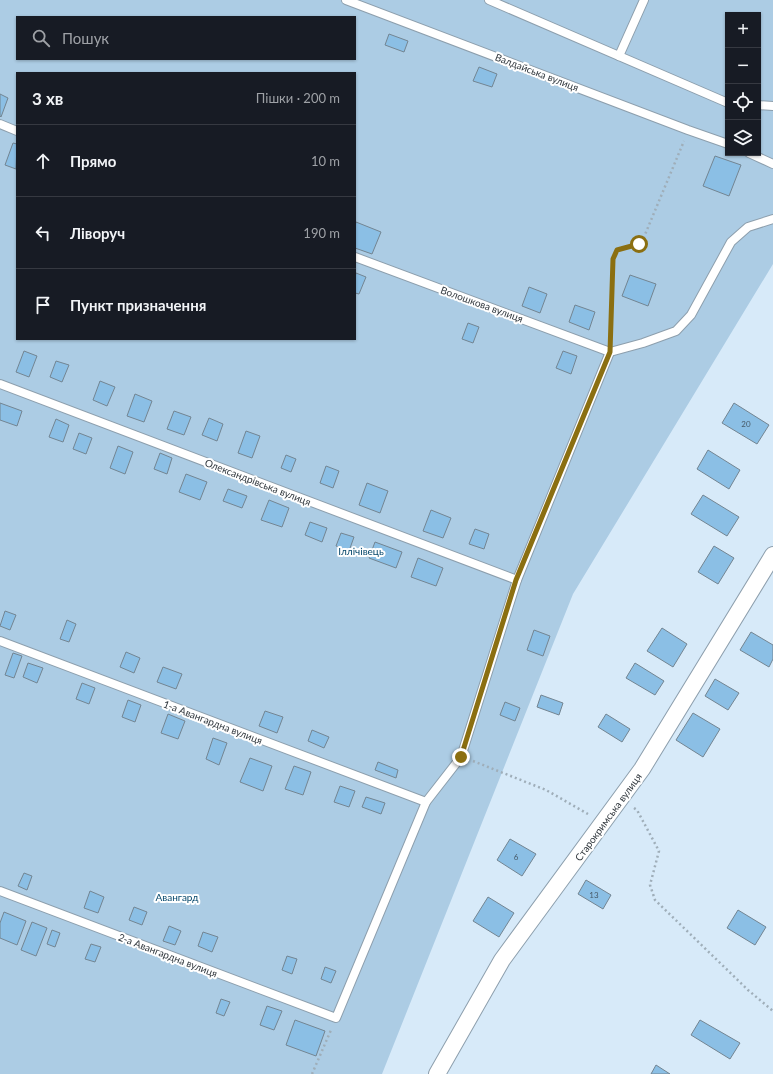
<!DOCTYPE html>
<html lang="uk">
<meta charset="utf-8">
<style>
body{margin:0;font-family:Lato,sans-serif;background:#20242c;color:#f1f3f6}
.controls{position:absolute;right:12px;top:12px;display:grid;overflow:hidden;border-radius:0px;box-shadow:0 1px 3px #0004}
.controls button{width:36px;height:36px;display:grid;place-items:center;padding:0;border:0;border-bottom:1px solid #363941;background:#171b24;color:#f1f3f6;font:20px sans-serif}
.stop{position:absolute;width:12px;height:12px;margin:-9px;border:3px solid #8b6f11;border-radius:50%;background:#fff}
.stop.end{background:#8b6f11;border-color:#fff;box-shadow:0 1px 4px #0008}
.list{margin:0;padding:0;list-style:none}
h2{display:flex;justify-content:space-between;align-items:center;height:52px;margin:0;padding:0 16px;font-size:17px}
h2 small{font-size:13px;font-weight:400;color:#9ea1a6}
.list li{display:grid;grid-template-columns:26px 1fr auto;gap:12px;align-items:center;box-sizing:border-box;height:72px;padding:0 16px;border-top:1px solid #363941}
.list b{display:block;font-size:15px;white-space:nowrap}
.list em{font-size:13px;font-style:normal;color:#9ea1a6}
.icon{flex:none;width:22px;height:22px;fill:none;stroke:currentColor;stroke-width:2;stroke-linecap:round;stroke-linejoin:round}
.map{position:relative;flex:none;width:773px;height:1074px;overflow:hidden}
.search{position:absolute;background:#171b24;box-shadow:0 1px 3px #0004;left:16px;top:16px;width:340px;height:44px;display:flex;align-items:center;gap:10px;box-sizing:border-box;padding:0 14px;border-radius:0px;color:#9ea1a6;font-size:15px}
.panel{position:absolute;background:#171b24;box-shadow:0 1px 3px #0004;left:16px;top:72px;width:340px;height:268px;border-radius:0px}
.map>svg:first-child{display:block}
.green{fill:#accce4;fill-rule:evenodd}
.building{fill:#8bbfe5;stroke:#738592}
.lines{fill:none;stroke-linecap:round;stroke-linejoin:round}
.service-casing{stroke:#8d9fad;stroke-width:10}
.minor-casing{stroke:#8d9fad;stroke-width:18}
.path{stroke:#9faeb9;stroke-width:2.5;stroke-dasharray:2 3;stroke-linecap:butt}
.service{stroke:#fff;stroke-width:8}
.minor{stroke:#fff;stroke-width:16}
.route{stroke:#8b6f11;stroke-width:5}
.labels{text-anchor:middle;stroke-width:4;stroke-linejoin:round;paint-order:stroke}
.number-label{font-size:8px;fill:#485a68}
.street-label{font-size:10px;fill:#31383e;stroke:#fff}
.park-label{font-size:10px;fill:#05476b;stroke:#fff}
</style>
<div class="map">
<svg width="773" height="1074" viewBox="0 0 773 1074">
<rect width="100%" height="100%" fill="#d7eaf9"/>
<path class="green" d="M0 0H773V264L573 594 382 1074H0ZM728 15H758V153H728ZM17 17H355V59H17ZM17 73H355V339H17Z"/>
<g class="building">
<polygon points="389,34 408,41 404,52 385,45"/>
<polygon points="479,67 497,74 492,87 473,81"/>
<polygon points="0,94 8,98 1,117 0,116"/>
<polygon points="13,143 17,144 16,169 5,165"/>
<polygon points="715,156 741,165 729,196 703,186"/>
<polygon points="356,222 381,232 372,254 355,248 355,226"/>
<polygon points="356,273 366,277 359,294 355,293 355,277"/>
<polygon points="630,275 656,284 648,306 622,296"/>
<polygon points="529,287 547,294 540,313 522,306"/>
<polygon points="575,305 595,312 589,330 569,322"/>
<polygon points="468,323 479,327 473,343 462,339"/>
<polygon points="24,351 37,356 29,377 16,372"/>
<polygon points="563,351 577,356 571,374 556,368"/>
<polygon points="56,361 69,365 62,382 50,377"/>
<polygon points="100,381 115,387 107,406 93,400"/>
<polygon points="135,394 152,401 144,422 127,416"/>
<polygon points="0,403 22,411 17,426 0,420"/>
<polygon points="734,403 769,425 757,444 722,423"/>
<polygon points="174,411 191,417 184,435 167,429"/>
<polygon points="209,418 223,424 217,441 202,435"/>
<polygon points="56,419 69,425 63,442 49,437"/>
<polygon points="246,431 260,436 252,458 238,453"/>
<polygon points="79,433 92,438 86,454 73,449"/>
<polygon points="118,446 133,452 125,474 110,468"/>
<polygon points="708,450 740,470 729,489 697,469"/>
<polygon points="160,453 172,458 167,474 154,469"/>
<polygon points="286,455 296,459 291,472 281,468"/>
<polygon points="326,466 339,471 333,488 320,483"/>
<polygon points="186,474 207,482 200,500 179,492"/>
<polygon points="367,483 388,491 380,513 359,505"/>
<polygon points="228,489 247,496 242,508 223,501"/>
<polygon points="703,495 739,517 727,536 691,514"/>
<polygon points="269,500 289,508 282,527 261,520"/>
<polygon points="431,510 451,518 443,538 423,531"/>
<polygon points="310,522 327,528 322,542 305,535"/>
<polygon points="475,529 489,534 484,549 469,544"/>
<polygon points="341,533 354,537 349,551 336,546"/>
<polygon points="375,542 402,552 396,568 369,558"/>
<polygon points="714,546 734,558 718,584 698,572"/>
<polygon points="418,558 443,568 436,586 411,577"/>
<polygon points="5,611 16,615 10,630 0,626"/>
<polygon points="67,620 76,624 69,642 60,639"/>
<polygon points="662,628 687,644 673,667 647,651"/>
<polygon points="534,630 550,636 543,656 527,650"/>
<polygon points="751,632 773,645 773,659 769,667 740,650"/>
<polygon points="126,652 140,658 134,673 120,667"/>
<polygon points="13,653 22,656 14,678 5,675"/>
<polygon points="28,663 43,668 37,683 23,677"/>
<polygon points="635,663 664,681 655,695 626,678"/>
<polygon points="163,667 182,674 176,689 157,682"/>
<polygon points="715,679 739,693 728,710 705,696"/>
<polygon points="82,683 95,688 89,704 76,699"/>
<polygon points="541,695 563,703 559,715 537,707"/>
<polygon points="128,700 141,705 135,722 122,717"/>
<polygon points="505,702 520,708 515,721 500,715"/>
<polygon points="265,711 283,717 277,733 259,726"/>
<polygon points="693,713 720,729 703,757 676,740"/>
<polygon points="168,714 185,721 178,739 161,733"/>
<polygon points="606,714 630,729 622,742 598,727"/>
<polygon points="312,730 329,737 324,748 308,741"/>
<polygon points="213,738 227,743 219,765 206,759"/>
<polygon points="250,758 272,766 263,791 240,782"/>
<polygon points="378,762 398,770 396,778 375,770"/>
<polygon points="294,766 311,772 303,795 285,789"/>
<polygon points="340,786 355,791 349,807 334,802"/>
<polygon points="366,797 385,803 381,814 362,807"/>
<polygon points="510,839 536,854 522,876 497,860"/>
<polygon points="24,873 32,876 27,890 18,886"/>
<polygon points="586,880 611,895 603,909 578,894"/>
<polygon points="90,891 104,897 98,913 84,908"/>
<polygon points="488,897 514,913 499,937 473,921"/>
<polygon points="134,907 147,912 142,925 129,920"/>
<polygon points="738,910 766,927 755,945 727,928"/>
<polygon points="4,912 26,921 17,945 0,938 0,923"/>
<polygon points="32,922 47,928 36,956 21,950"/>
<polygon points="169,926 181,931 175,945 163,941"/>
<polygon points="52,930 60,933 55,947 47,944"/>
<polygon points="203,932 218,937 212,952 198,946"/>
<polygon points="91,944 101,947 95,962 85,959"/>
<polygon points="287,956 297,959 292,974 282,970"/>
<polygon points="325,967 336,971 331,983 321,979"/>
<polygon points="221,999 230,1002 224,1016 216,1013"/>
<polygon points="267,1006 282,1011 274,1030 260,1025"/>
<polygon points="295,1020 325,1031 316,1056 286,1045"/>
<polygon points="700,1020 740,1043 730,1059 691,1035"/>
<polygon points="656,1065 670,1074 651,1074"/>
</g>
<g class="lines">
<defs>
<g id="service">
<polyline points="346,0 688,130 728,144"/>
<polyline points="489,0 728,103"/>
<polyline points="619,56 644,0"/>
<polyline points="758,105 773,106"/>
<polyline points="0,124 17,131"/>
<polyline points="749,153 773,164"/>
<polyline points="355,257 610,352"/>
<polyline points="610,352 643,343 676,331 691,315 731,242 748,227 773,219"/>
<polyline points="0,384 517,580"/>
<polyline points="0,641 426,802"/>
<polyline points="0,891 336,1018 426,802 461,757 517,580 610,352"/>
</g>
<polyline id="minor" points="437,1074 502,960 642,769 773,555"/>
</defs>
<use href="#service" class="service-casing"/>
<use href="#minor" class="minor-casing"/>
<g class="path">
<polyline points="610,339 613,259 617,250 639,244 644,237 684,141"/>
<polyline points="473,761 546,790 588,814"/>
<polyline points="634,808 637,810 659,851 650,885 655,900 748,990 773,1011"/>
<polyline points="312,1074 331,1030"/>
</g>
<use href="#service" class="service"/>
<use href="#minor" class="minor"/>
</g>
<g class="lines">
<polyline class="route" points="461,757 516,580 610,352 613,259 617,250 639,244"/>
</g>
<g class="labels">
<g class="number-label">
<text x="746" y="427">20</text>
<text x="516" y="860">6</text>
<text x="594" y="898">13</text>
</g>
<g class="street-label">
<text transform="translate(537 72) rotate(21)" y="4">Валдайська вулиця</text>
<text transform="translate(482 304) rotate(20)" y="4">Волошкова вулиця</text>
<text transform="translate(258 482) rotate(21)" y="4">Олександрівська вулиця</text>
<text transform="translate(213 722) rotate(21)" y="4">1-а Авангардна вулиця</text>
<text transform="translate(608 817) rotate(-54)" y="4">Старокримська вулиця</text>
<text transform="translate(168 955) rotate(21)" y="4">2-а Авангардна вулиця</text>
</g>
<g class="park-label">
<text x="361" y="555">Іллічівець</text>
<text x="177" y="901">Авангард</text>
</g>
</g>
</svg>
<div class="controls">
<button>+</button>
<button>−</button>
<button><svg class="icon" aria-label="locate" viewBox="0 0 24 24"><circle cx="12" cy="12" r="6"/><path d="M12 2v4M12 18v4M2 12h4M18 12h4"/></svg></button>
<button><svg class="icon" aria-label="layers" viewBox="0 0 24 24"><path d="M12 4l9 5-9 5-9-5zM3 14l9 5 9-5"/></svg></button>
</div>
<div class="stop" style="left:639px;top:244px"></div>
<div class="stop end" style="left:461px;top:757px"></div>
<div class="search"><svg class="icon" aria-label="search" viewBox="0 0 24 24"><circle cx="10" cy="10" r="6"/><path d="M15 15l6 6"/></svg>Пошук</div>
<section class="panel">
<h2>3 хв<small>Пішки · 200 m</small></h2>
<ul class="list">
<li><svg class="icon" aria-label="ahead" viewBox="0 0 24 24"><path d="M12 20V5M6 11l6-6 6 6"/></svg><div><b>Прямо</b></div><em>10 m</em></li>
<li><svg class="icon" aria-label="left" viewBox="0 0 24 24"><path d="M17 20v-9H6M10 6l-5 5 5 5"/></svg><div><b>Ліворуч</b></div><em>190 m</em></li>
<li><svg class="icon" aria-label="arrive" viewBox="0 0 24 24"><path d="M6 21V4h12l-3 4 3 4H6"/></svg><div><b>Пункт призначення</b></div></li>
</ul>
</section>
</div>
